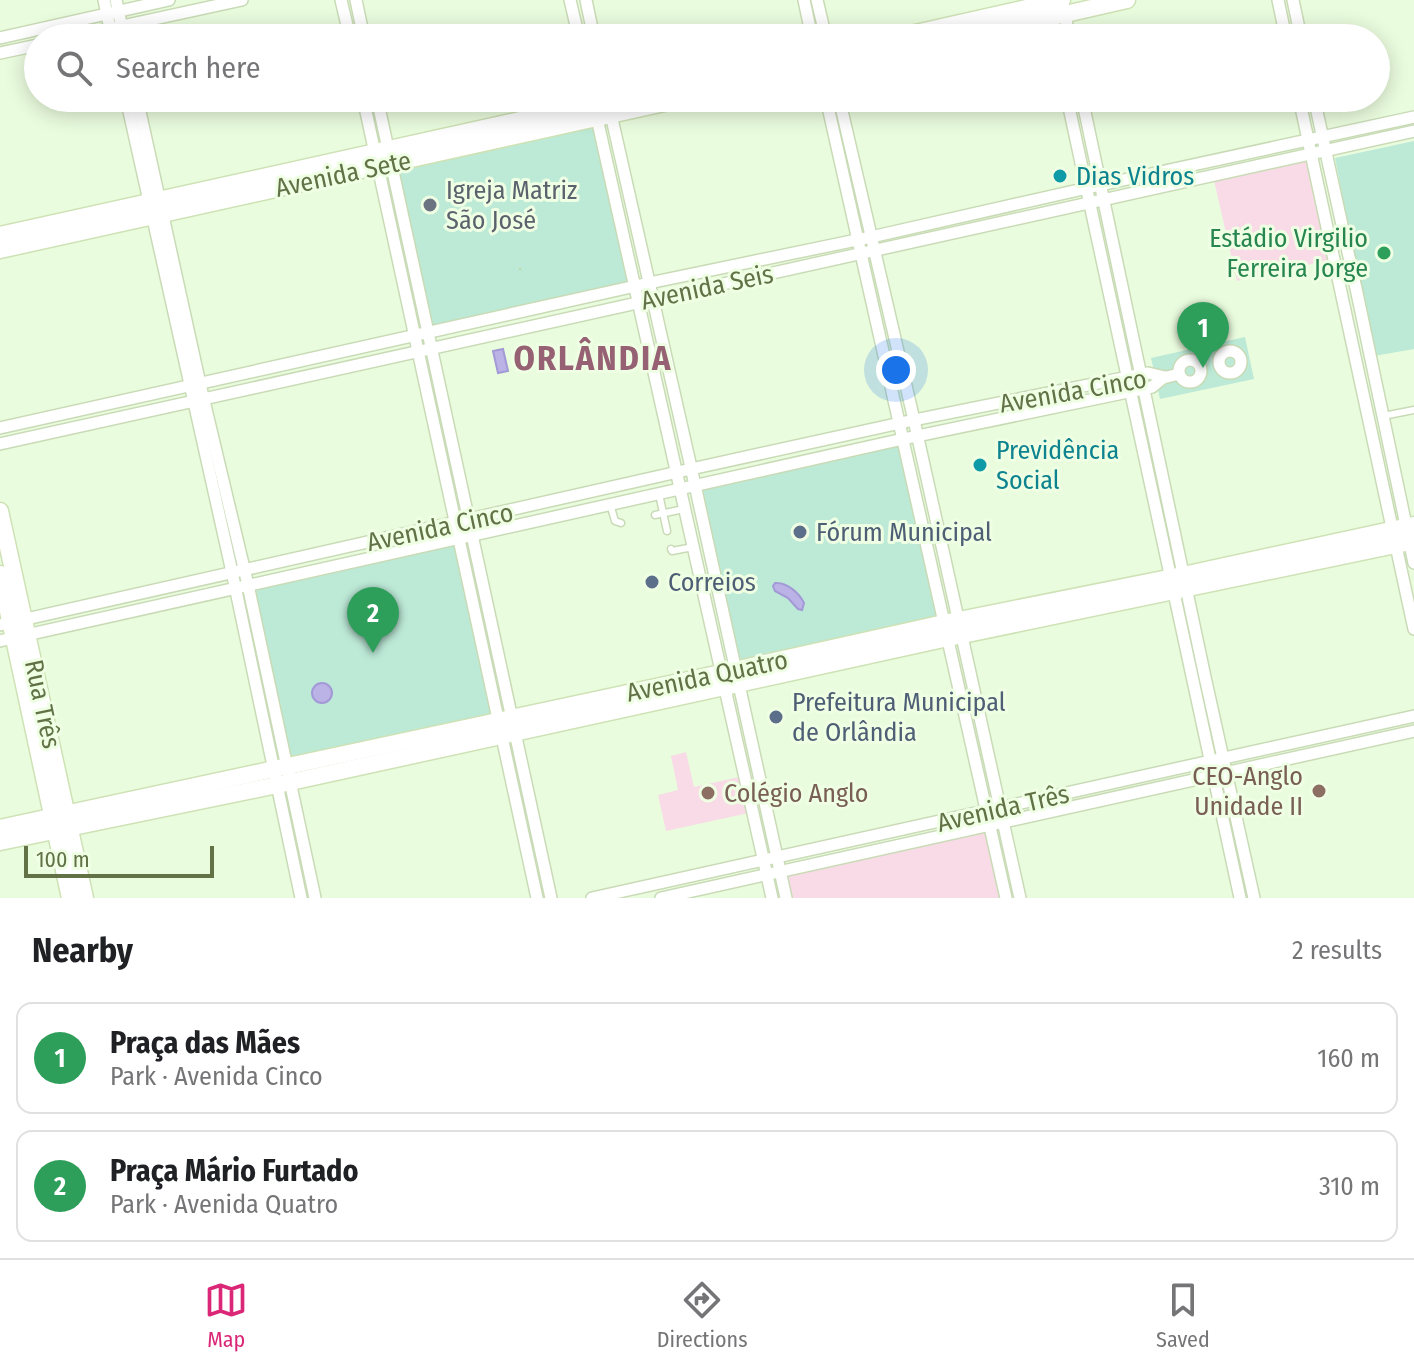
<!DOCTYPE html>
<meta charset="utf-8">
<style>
body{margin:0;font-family:"Fira Sans Condensed",sans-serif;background:#f2f2f2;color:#202124}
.scale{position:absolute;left:24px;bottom:20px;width:190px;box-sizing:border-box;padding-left:8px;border:4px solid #627246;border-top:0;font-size:22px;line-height:28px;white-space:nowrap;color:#627246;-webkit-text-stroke:6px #efffe4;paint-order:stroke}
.you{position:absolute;left:896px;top:370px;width:28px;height:28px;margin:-20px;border:6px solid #fff;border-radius:50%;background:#1a73e8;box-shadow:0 0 0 12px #1a73e833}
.badge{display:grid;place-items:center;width:52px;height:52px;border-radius:50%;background:#db2777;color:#fff;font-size:26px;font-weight:700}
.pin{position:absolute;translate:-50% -66px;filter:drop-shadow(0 2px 4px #0008)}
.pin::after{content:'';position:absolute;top:42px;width:28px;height:24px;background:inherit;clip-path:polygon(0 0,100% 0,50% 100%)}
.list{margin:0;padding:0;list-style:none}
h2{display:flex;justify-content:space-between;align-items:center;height:104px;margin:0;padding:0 32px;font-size:34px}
h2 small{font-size:26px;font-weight:400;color:#757577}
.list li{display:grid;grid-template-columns:52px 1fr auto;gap:24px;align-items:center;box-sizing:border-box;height:112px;margin:0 16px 16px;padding:0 16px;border:2px solid #e0e0e0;border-radius:16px}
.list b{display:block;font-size:30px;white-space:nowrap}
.list p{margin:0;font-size:26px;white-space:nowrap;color:#757577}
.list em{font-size:26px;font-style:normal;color:#757577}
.icon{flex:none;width:44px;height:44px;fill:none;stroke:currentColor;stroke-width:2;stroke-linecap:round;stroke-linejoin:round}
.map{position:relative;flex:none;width:1414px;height:898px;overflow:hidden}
.search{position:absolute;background:#fff;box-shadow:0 4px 20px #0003;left:24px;right:24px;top:24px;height:88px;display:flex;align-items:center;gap:20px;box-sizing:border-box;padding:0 28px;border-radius:44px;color:#757577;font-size:30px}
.sheet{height:360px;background:#fff}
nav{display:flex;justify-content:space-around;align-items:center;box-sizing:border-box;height:112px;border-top:2px solid #e0e0e0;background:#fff;font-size:22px;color:#757577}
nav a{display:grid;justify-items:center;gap:4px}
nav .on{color:#db2777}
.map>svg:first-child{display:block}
.education{fill:#f8dbe6}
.green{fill:#bde9d7}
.water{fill:#bbb3e5;stroke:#a399d7;stroke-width:2}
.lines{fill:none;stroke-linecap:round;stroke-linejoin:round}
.lane-casing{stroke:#c9dbb6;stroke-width:9}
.street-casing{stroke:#c9dbb6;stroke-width:14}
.secondary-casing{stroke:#cee2b5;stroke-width:19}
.path{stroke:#bed69a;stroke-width:2;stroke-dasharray:2 6;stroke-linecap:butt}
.lane{stroke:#fff;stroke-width:6}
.street{stroke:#fff;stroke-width:11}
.secondary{stroke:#fff;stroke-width:16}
.culture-dot{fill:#0f9aa8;stroke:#efffe4;stroke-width:3}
.worship-dot{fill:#6b7280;stroke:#efffe4;stroke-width:3}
.leisure-dot{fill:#2e9e5b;stroke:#efffe4;stroke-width:3}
.service-dot{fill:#5c6f8a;stroke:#efffe4;stroke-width:3}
.education-dot{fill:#8d6e63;stroke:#efffe4;stroke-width:3}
.labels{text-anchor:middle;stroke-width:6;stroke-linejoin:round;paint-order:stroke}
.street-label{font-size:26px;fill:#627246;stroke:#efffe4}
.culture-label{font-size:26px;fill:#0d838f;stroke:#efffe4;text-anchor:start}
.worship-label{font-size:26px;fill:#5b616d;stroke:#efffe4;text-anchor:start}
.leisure-label{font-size:26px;fill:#27864d;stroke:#efffe4;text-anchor:end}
.service-label{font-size:26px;fill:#4e5e75;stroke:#efffe4;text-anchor:start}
.education-label{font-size:26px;fill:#785e54;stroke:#efffe4;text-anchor:end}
.district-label{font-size:34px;font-weight:bold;letter-spacing:2px;fill:#966273;stroke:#efffe4}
</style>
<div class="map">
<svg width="1414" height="898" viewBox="0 0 1414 898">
<rect width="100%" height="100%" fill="#eafcde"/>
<g class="education">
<polygon points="1311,154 1334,259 1237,281 1213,176"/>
<polygon points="686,752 694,787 744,776 753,812 666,831 658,795 678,790 671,756"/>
<polygon points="990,825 1006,898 786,898 780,871"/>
</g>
<g class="green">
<polygon points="597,118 635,286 428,333 390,163"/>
<polygon points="1414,141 1414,349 1374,356 1335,158"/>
<polygon points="1245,337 1254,379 1160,399 1151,358"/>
<polygon points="903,439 944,623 736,670 695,485"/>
<polygon points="459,539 497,720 287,765 248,585"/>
</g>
<g class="water">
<polygon points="503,349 508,371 498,373 493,351"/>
<path d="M775 583C787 582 799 593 804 603L802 610 798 609 788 598 775 591 773 586Z"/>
<circle cx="322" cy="693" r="10"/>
</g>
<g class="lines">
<defs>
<g id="lane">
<polyline points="1383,416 1414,410"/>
<polyline points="659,494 667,531"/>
<polyline points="610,504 615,521 621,523"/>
<polyline points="655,515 684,509"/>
<polyline points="671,549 672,551 693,547"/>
</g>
<g id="street">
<polyline points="104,0 112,38"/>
<polyline points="116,0 124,38"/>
<polyline points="341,0 350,38"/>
<polyline points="356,0 364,38"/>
<polyline points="570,0 579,38"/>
<polyline points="586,0 594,38"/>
<polyline points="804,0 812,38"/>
<polyline points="817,0 826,38"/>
<polyline points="1278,0 1286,38"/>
<polyline points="1293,0 1301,38"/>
<polyline points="1064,8 1069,38"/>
<polyline points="1049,12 1054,38"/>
<polyline points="0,38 169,0"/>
<polyline points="67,38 242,0"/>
<polyline points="0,53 38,45"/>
<polyline points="126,98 232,572 301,898"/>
<polyline points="137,98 200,384 248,585 315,898"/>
<polyline points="363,98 537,898"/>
<polyline points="377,98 551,898"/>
<polyline points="826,98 1006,898"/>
<polyline points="839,98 914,420 1020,898"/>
<polyline points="1067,98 1240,898"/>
<polyline points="1082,98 1205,677 1254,898"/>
<polyline points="1299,98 1414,629"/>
<polyline points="1314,98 1357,293 1414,563"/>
<polyline points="610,110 695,485 786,898"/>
<polyline points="596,114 772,898"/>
<circle cx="1230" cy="362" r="11"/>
<circle cx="1190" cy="371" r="11"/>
<polyline points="0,428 649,283 871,237 1114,182 1414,117"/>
<polyline points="0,444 1414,131"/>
<polyline points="0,625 691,469 914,420 1148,373 1165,377"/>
<polyline points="0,641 903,439 1152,387 1163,378 1179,374"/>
<polyline points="592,898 1414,716"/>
<polyline points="661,898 1414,731"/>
</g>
<g id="secondary">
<polyline points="893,38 1062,0"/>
<polyline points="960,38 1127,0"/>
<polyline points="0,235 620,98"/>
<polyline points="0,250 687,98"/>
<polyline points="0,511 85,898"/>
<polyline points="0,574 70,898"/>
<polyline points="0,828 721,673 944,623 1183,575 1414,525"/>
<polyline points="0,842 277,785 948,638 1414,541"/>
</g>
</defs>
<use href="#lane" class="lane-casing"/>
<use href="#street" class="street-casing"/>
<use href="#secondary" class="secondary-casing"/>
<polyline class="path" points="520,268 521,276"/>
<use href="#lane" class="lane"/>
<use href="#street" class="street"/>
<use href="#secondary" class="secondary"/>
</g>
<g class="culture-dot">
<circle cx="1060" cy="176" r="8"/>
<circle cx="980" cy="465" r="8"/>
</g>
<circle class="worship-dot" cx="430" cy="205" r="8"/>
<circle class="leisure-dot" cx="1384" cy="253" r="8"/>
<g class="service-dot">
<circle cx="800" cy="532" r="8"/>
<circle cx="652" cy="582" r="8"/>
<circle cx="776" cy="717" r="8"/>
</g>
<g class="education-dot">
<circle cx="1319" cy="791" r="8"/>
<circle cx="708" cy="793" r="8"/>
</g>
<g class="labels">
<g class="street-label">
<text transform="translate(343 174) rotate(-12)" y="9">Avenida Sete</text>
<text transform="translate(707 287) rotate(-12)" y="9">Avenida Seis</text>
<text transform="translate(1073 391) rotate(-10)" y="9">Avenida Cinco</text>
<text transform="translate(440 527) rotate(-12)" y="9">Avenida Cinco</text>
<text transform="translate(707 676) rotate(-12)" y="9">Avenida Quatro</text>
<text transform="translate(43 704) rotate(78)" y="9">Rua Três</text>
<text transform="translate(1003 808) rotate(-13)" y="9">Avenida Três</text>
</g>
<g class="culture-label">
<text x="1076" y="185">Dias Vidros</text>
<text x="996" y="459">Previdência<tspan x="996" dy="30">Social</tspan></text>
</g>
<g class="worship-label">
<text x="446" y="199">Igreja Matriz<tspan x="446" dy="30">São José</tspan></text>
</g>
<g class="leisure-label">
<text x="1368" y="247">Estádio Virgilio<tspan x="1368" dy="30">Ferreira Jorge</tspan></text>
</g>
<g class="service-label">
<text x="816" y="541">Fórum Municipal</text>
<text x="668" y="591">Correios</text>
<text x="792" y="711">Prefeitura Municipal<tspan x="792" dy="30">de Orlândia</tspan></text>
</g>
<g class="education-label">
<text x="1303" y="785">CEO-Anglo<tspan x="1303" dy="30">Unidade II</tspan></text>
<text x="724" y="802" text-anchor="start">Colégio Anglo</text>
</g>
<g class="district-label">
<text x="593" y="370">ORLÂNDIA</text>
</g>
</g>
</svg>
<div class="scale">100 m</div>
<div class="you"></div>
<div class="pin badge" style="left:1203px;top:368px;background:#2e9e5b">1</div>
<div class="pin badge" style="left:373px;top:653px;background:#2e9e5b">2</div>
<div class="search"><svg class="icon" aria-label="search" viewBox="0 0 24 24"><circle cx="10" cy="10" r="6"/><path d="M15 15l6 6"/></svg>Search here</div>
</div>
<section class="sheet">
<h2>Nearby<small>2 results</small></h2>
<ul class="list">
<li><span class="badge" style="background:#2e9e5b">1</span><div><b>Praça das Mães</b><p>Park · Avenida Cinco</p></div><em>160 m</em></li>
<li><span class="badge" style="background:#2e9e5b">2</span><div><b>Praça Mário Furtado</b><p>Park · Avenida Quatro</p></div><em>310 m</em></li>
</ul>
</section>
<nav>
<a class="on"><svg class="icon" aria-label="map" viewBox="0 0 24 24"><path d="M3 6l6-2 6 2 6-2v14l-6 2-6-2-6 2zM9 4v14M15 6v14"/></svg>Map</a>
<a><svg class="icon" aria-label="directions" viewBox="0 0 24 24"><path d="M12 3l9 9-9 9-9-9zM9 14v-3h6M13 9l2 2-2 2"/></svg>Directions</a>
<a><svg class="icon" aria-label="saved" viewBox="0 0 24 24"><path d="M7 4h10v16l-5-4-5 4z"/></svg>Saved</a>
</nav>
